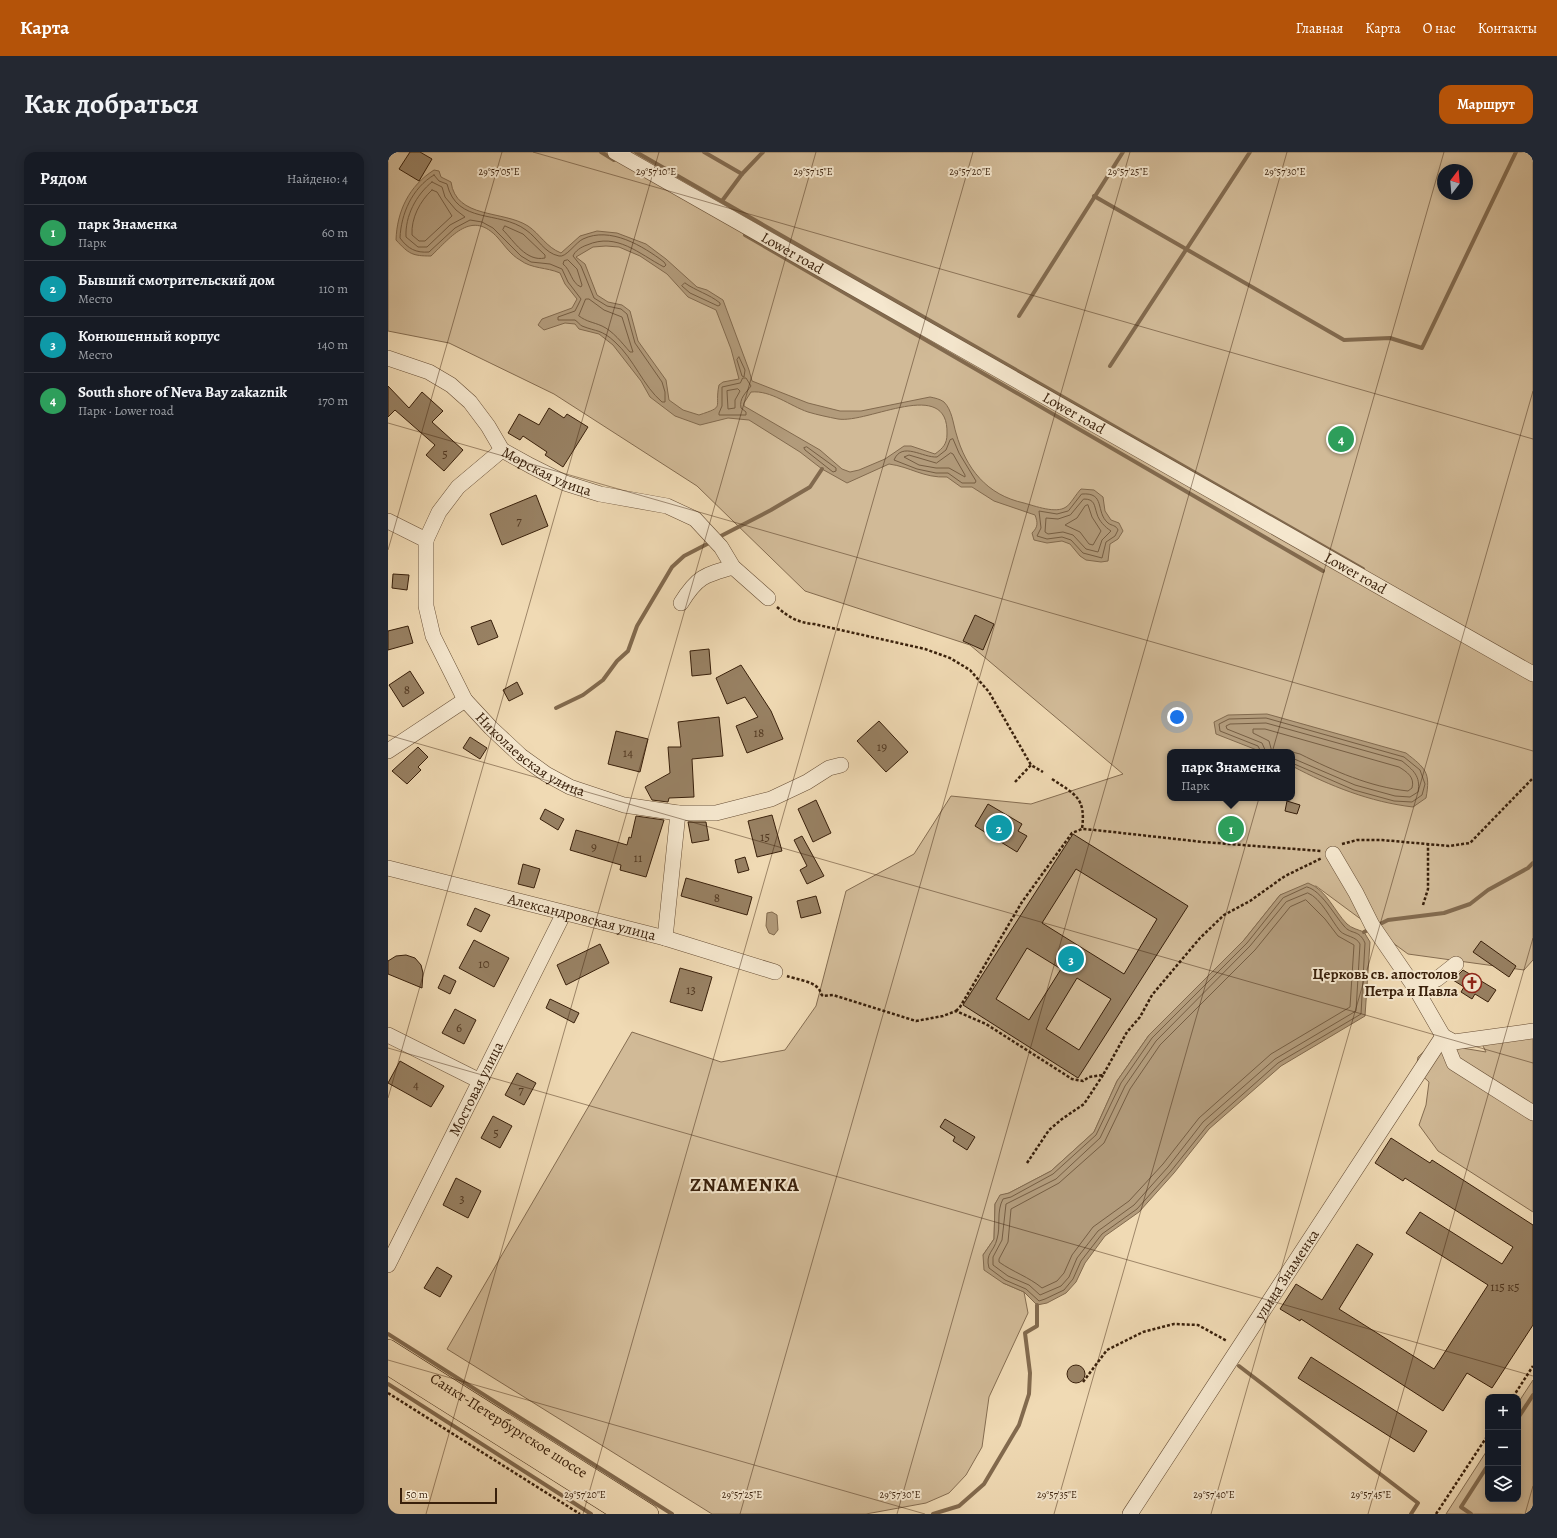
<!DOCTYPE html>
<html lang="ru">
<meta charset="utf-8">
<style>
body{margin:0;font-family:Alegreya,serif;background:#242831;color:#f1f3f6}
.controls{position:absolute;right:12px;bottom:12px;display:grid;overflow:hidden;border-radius:8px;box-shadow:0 2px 10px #0003}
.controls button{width:36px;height:36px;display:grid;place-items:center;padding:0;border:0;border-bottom:1px solid #363941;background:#171b24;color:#f1f3f6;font:20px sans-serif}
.compass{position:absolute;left:1049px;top:12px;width:36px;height:36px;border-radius:50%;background:#171b24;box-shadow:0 2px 10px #0003;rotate:16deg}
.scale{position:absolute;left:12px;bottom:10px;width:97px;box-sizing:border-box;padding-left:4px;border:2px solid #39200b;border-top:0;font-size:11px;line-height:14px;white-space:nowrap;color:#39200b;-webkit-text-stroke:3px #f5e7ce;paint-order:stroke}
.you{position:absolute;left:789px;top:565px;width:14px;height:14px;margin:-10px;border:3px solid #fff;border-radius:50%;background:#1a73e8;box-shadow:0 0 0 6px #1a73e833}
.badge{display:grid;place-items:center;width:26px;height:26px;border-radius:50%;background:#b45309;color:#fff;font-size:13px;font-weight:700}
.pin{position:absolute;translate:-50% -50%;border:2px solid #fff;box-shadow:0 1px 4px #0006}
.popup{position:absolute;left:779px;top:597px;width:128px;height:52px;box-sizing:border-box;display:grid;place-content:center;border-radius:8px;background:#171b24;filter:drop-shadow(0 1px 3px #0005);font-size:13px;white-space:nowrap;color:#9ea1a6}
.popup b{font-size:15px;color:#f1f3f6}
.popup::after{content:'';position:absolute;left:50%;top:100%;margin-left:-8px;border:8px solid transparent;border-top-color:#171b24}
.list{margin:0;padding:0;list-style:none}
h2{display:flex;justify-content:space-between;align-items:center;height:52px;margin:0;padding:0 16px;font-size:17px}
h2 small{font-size:13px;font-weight:400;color:#9ea1a6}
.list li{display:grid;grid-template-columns:26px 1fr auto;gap:12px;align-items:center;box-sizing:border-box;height:56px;padding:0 16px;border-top:1px solid #363941}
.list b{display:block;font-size:15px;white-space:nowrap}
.list p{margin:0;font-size:13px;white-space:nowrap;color:#9ea1a6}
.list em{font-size:13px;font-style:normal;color:#9ea1a6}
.icon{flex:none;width:22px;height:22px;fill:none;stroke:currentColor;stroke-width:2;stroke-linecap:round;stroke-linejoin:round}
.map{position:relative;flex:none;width:1145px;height:1362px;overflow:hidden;border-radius:12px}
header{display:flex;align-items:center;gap:24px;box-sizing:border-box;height:56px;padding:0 20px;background:#b45309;color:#fff}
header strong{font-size:19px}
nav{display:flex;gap:22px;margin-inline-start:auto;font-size:14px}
.intro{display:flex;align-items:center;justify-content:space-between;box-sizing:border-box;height:96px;padding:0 24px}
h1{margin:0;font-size:28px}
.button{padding:10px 18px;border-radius:12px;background:#b45309;color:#fff;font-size:14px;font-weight:700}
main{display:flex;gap:24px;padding:0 24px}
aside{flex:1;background:#171b24;border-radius:12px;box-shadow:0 2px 10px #0003}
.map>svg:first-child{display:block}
.green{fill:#d1ba97;stroke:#856d51;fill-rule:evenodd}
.water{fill:#b29b7b;stroke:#826a4e;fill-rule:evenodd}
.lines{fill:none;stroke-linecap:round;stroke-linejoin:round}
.shore{stroke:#765e43;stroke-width:1}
.stream{stroke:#826a4e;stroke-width:4}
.building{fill:#988163;stroke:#39200b;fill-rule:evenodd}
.minor-casing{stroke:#674e35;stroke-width:16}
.major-casing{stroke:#39200b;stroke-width:20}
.path{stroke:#39200b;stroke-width:2.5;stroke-dasharray:3 2;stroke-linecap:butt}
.minor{stroke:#f5e7ce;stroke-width:15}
.major{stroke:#f0dab4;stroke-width:19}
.ticks{fill:none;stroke:#39200b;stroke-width:1;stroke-opacity:0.45}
.labels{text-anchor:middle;stroke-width:4;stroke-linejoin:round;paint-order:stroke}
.number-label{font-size:13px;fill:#513821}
.street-label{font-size:15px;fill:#39200b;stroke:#f5e7ce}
.poi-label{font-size:15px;font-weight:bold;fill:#39200b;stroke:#f5e7ce;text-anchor:end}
.district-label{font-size:19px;font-weight:bold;letter-spacing:1px;fill:#39200b;stroke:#f5e7ce}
.ticks-label{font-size:10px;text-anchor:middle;fill:#39200b;stroke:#f5e7ce;stroke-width:4;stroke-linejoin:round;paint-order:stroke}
</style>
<header>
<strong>Карта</strong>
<nav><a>Главная</a><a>Карта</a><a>О нас</a><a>Контакты</a></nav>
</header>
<div class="intro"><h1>Как добраться</h1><a class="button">Маршрут</a></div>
<main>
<aside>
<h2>Рядом<small>Найдено: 4</small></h2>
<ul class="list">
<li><span class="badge" style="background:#2e9e5b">1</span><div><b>парк Знаменка</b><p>Парк</p></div><em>60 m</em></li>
<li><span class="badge" style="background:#0f9aa8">2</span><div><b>Бывший смотрительский дом</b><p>Место</p></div><em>110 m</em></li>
<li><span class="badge" style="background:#0f9aa8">3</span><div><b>Конюшенный корпус</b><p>Место</p></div><em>140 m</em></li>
<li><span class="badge" style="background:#2e9e5b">4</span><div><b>South shore of Neva Bay zakaznik</b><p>Парк · Lower road</p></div><em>170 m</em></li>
</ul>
</aside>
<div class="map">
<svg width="1145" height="1362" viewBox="0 0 1145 1362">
<rect width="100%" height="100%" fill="#f0dab4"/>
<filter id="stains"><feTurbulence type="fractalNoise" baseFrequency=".005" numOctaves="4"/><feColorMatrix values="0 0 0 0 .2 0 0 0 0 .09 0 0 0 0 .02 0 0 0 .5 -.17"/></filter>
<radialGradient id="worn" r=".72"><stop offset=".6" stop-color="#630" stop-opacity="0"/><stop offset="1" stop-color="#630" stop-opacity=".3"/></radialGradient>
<g class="green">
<path d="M0 0H1145V808L1136 818 1020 802 928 734 892 743 856 788 761 883 729 929 706 980 663 1019 621 1041 612 1044 607 1052 606 1087 595 1103 615 1131 636 1140 640 1161 601 1245 594 1295 578 1323 561 1341 538 1351 478 1362H324L59 1197 244 880 333 910 397 898 428 854 458 739 526 702 563 644 643 652 735 622 582 493 417 439 309 334 166 242 61 191 0 179ZM1055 18H1079V42H1055ZM782 600H904V646H782Z"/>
<polygon points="1145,883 1145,1060 1050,999 1031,973 1038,953 1041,930 1028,918 1030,905 1042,894 1068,895 1098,900 1093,890"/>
<polygon points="1145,1228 1145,1362 1058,1362 1100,1297 1100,1347 1130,1347 1130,1251"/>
</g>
<g class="water">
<path d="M46 18 51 19 53 25 63 30C68 67 115 58 140 74 152 82 158 95 173 101L192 84 209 79 229 81 258 92 278 107 309 135 319 138 335 148 361 218 364 229 420 251 452 259H473L542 245C547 246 552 247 556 250 564 258 565 271 568 281 578 317 599 343 636 351 647 354 668 362 678 355 682 353 688 342 693 337L706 338 715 345 717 359 723 368 731 371 735 379 730 387 722 392 720 409 713 410 698 408 692 404 682 392 674 389 659 391 646 388 644 381C650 375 650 371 647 363L606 349 584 335H573L559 325C535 326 523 315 501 312L459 331 434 317 412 300 361 268 340 266 312 273 287 264 262 245 253 229 225 193 211 182 191 177 187 172 177 171 156 178 150 173 154 167 184 156 189 147 177 132 172 121C158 115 144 117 132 108 123 103 117 94 110 86 84 57 64 84 43 104 24 104 21 102 8 88 9 59 21 34 46 18ZM218 94 231 95 252 104 279 122 300 145 328 158 343 197 351 227 335 230 331 233C326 257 338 254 311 263L295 258 281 248 278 228 250 189 242 159 234 153 220 150 209 143 197 112 188 105 205 95ZM363 240C383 238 402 254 420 260 430 263 440 265 450 267 480 272 561 224 559 282 559 292 555 296 547 302L523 294H516L497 307 471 318 462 320 454 317 432 298 356 254V251Z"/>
<path d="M879 562 1018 601C1037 616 1043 620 1038 646L1025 655C982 650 942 634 904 614V600H874L828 582 826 570 840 563Z"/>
<path d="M920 731C939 738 946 759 959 772 963 776 971 778 976 780L982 790 977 864 893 914 821 977 786 1021 751 1060 717 1084 697 1111 688 1130 678 1141 659 1151 649 1153 636 1140 615 1131 596 1118 595 1103 606 1087 607 1052 612 1043 621 1041 663 1019 706 980 729 929 761 883 856 788 892 743Z"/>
<polygon points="384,760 389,763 390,778 386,783 381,781 378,774 379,761"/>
</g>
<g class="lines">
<g class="shore">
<path d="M46 23 51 29 59 32C69 73 111 58 138 78 150 86 156 101 171 104 178 106 188 90 195 87 222 74 255 94 276 110L278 113 276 115C251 102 229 80 199 93 193 95 187 99 185 104L193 114 206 146 219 154 233 157 239 162 247 191 274 230 277 240V250H274C255 234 246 207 227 190 213 177 209 180 194 174 192 173 190 170 187 168H170V165L187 159 193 147 180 130 174 117 162 112 143 110 133 104 105 76 94 70 82 68 67 76 41 100C28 101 20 97 12 86 13 62 24 36 46 23Z"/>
<path d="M44 30 54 35 57 45 68 58 77 65 62 73 39 95H30L18 85C17 64 28 43 44 30Z"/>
<path d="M44 38 49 40 64 64 37 89H31L24 83C23 66 32 49 44 38Z"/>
<path d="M117 74 135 82 157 103V106C138 110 126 89 115 78Z"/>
<path d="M180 108 189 117 194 133 193 135C183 131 183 118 175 112L176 109Z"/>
<path d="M297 131C308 139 321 142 332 151V153L330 154 302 141 294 134Z"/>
<path d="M198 147H201L216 158 234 165 245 200H242C234 191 225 179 214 174 205 170 199 170 191 164Z"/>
<polygon points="351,205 357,218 356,225 354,224 349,208"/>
<path d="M355 226H358L363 234C358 241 351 246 353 256L358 260V263H331V261L334 254V235L352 231Z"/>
<polygon points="350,237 352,239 347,248 347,256 340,257 339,239"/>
<path d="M565 287 571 301 588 329 587 331H574L560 321H548L529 317 506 308C514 289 535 306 549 305L558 298 562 288Z"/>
<polygon points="419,295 448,316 448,319 445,320 417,298 416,296"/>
<polygon points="563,301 565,302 577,323 577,325 561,316 548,316 531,313 516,305 521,303 548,311"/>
<path d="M694 342C718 340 707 360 720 371 724 374 728 373 730 378L727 384 718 390 714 406 695 401 683 388 674 385 659 387 649 384 653 376 651 359 669 362 680 359Z"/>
<path d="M696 347C707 347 706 353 709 362 711 369 717 375 723 379L714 388 710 400 698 397 685 383 675 380 660 382 657 380 658 366 670 367 682 363Z"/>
<polygon points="700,353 704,365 713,379 705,393 701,392 692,380 677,373 689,366 697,354"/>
<polyline points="873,600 870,594 832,579 831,572 841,567 878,566 1016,605 1032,618 1037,632 1034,643 1024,650 1006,649 966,638 904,611"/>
<path d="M878 600 874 591 839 577 838 574 842 572 878 571 1014 609C1025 618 1033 624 1030 640L1022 645 1007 644 967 633 904 606"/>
<path d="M884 600 881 589 865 581V577H877L1011 615C1019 620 1027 625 1024 636L1020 639C982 635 946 619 912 602L904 600"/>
<path d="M919 735C933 738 947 764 956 774 963 783 971 777 977 791L973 862 890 911 819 974 783 1019 749 1057 714 1082 693 1109 685 1127 676 1138 657 1147 651 1149 638 1137 617 1128 601 1116C597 1101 606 1100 609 1087 613 1074 608 1060 615 1047L623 1045 665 1022 708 983 733 931 764 886 859 791 895 746Z"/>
<path d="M920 741C933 746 943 768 952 779 958 785 968 784 972 792L968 859 887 907 815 970 780 1015 746 1053 710 1079 689 1106 681 1125 673 1134 652 1143 641 1133 620 1124 605 1113V1105L614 1088 618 1052 668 1027 712 986 737 934 768 889 862 794 898 750Z"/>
<path d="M918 748 937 767 950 784 966 793 962 855 883 902 811 966 775 1012 741 1049 705 1075 684 1103 676 1121 669 1129 654 1136C641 1125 625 1120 611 1110V1107L620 1090 623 1057 671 1031 716 991 742 937 772 893 867 798 902 755Z"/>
</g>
<g class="stream">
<polyline points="213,0 226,8"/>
<polyline points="248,0 975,417"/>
<polyline points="316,0 354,22 375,0"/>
<polyline points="706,44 956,188 1002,186 1034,196 1128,0"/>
<polyline points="334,49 354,22"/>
<polyline points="357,83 935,419"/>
<polyline points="631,164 735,0"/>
<polyline points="722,214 862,0"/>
<polyline points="329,386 383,358 422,335 434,317"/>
<polyline points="168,556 195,543 215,528 229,509 240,499 249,474 284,415 296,404 323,390"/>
<polyline points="976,780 1000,768 1056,761 1082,752 1100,738 1140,716 1145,711"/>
<polyline points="0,1182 284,1362"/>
<polyline points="851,1214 1030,1351 1023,1362"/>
<polyline points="0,1232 203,1362"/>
<polyline points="1130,1266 1145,1243"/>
<polyline points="545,1362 571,1354 596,1332 631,1273 641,1242 642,1221 637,1181 649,1174 649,1153"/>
<polyline points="1083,1362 1073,1355 1100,1313"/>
</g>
</g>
<g class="building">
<polygon points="22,0 32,0 44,7 31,29 11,17"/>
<polygon points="0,234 21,256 34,240 55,259 44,270 75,298 56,319 38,303 47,293 7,258 0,265"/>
<polygon points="161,256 176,266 179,262 200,275 175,315 157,303 159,300 135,284 132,288 120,281 131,262 151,273"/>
<polygon points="148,343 160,374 114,393 102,362"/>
<polygon points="5,422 21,423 19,438 4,436"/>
<polygon points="587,463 606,472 595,498 575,489"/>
<polygon points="103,468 110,485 90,493 83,475"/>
<polygon points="20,474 25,491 0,498 0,479"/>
<polygon points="321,497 323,522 304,524 302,499"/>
<polygon points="353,513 383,559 395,587 359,601 348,574 370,565 357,545 339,552 328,526"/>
<polygon points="22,519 36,541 15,555 1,533"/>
<polygon points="129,530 135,542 121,549 115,538"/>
<polygon points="331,565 335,604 304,607 306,645 281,646 280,650 264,648 257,635 282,621 280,595 293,595 290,570"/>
<polygon points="491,569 520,600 498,620 469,589"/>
<polygon points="228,579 260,587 252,620 220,612"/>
<polygon points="82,585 99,596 92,607 75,596"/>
<polygon points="30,595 40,605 30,615 33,618 19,632 4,619"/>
<polygon points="428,648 443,681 425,690 410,657"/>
<polygon points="899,649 912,653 909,662 897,659"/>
<polygon points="600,652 634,672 630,679 639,684 629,700 587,674"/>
<polygon points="157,657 176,667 170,678 152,667"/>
<polygon points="384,663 394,699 369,705 360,669"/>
<polygon points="248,664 276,668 258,725 232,718 233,713 182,698 188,678 239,693 241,685 243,686"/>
<polygon points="300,670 318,670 321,688 304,691"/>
<path d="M685 682 800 754 690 926 575 853ZM688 717 769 767 736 822 654 771ZM639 796 673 817 641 868 608 847ZM689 826 723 847 691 898 658 877Z"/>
<polygon points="414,684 436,724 419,732 412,718 419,714 406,688"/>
<polygon points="357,705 361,718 350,721 347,708"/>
<polygon points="135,712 152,717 146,736 130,732"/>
<polygon points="298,726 364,745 359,763 293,744"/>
<polygon points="428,744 433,761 413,766 409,749"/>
<polygon points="87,756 102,763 93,780 79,773"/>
<polygon points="86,788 121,806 106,835 71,816"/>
<polygon points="1093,789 1128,814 1121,825 1085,800"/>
<polygon points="212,792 221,811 178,833 169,813"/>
<polygon points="18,803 27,806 33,813 35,821 34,836 0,822 0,809 8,804"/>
<polygon points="292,816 324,825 314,859 282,850"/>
<polygon points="1075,818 1108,838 1100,850 1087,842 1084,847 1073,840 1076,835 1065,828"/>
<polygon points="56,823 68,829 62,842 50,836"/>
<polygon points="162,847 191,861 186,871 158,856"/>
<polygon points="67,857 88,868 76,892 54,881"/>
<polygon points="12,909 56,934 43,955 0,931"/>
<polygon points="129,921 148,931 136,953 117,943"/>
<polygon points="105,964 124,974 112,996 93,986"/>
<polygon points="557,967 587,985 579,998 565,989 567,985 552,975"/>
<polygon points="1003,986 1042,1011 1044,1008 1145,1073 1145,1173 1104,1236 1079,1221 1055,1259 913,1167 912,1169 892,1157 908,1132 934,1148 969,1092 985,1102 951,1157 1046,1217 1100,1133 1018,1081 1032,1060 1114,1112 1125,1095 1017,1026 1015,1029 987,1011"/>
<polygon points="68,1026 93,1039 80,1066 55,1053"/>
<polygon points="49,1115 64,1124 52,1145 36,1136"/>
<polygon points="923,1205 1039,1279 1026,1300 910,1226"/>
<circle cx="688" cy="1222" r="9"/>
</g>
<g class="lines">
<defs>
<g id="minor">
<path id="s1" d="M227 0 1145 522"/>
<path id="s2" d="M0 206 41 220 63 233 82 250 100 274 114 298 143 314 177 331 212 342 279 354 307 367 333 395 345 415 380 446"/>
<path id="s3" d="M0 369 38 388V454L45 484 77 548 103 576 133 604 158 622 182 635 236 653 290 661H328L383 647 419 630 441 616 453 613"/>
<polyline points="38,388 51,360 70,335 114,298"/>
<path d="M293 451C309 425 316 423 345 415"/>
<polyline points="0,599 77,548"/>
<polyline points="945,702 968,741 984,773 1028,837 1055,884 1066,911 1145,961"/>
<path id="s4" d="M0 716 277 786 387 820"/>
<polyline points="277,786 290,661"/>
<polyline points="1028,837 1049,827 1068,812"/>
<polyline points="0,883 92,929"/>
<polyline points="1055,884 1066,890 1145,879"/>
<path id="s5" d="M0 1113 176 761"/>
<path id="s6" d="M742 1362 1055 884"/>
</g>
<g id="major">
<path id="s7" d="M0 1197 261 1362"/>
<polyline points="0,1213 236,1362"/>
</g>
</defs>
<use href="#minor" class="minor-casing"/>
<use href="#major" class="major-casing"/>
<g class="path">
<path d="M389 455C400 465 411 471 426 472L537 497 562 506 582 518 601 540 643 613"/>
<path d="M664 627C688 643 698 646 694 677"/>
<polyline points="627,630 643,613 655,620"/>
<polyline points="954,692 969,688 994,688 1061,694 1082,691 1145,626"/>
<polyline points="1035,753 1040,737 1040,693"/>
<path d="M399 824C407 827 424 829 430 836 433 839 432 842 435 844L445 843 528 869 555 864 568 859 598 872 684 927 695 929 701 925 715 923 739 880 752 865 764 843 812 786 836 763 862 749 897 724 934 706"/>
<polyline points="568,859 572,855 634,750 684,681 694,677 707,678 815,690 933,699"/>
<polyline points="639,1011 661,978 674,967 696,952 715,923"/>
<polyline points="695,1230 719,1198 755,1180 786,1172 810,1173 839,1189"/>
<polyline points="0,1241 192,1362"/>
<polyline points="1125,1245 1145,1214"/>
<polyline points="1048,1362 1100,1283"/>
</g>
<use href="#minor" class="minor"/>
<use href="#major" class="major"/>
</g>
<path class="ticks" d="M145 0 1145 287M0 271 1145 599M0 398 114 0M0 583 1145 911M0 896 1145 1224M0 946 271 0M0 1208 537 1362M38 1362 428 0M195 1362 585 0M352 1362 742 0M509 1362 899 0M666 1362 1056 0M823 1362 1145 239M980 1362 1145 786M1137 1362 1145 1334"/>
<defs>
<symbol id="church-ring" viewBox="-11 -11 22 22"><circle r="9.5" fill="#f5e7ce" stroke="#8f2418" stroke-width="1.5"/><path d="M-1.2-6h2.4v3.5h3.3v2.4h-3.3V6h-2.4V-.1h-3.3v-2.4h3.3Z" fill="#8f2418"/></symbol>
</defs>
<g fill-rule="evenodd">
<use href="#church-ring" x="1073" y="820" width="22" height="22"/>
</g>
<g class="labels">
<g class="number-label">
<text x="57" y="306">5</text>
<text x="131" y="373">7</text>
<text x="19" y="542">8</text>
<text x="371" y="585">18</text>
<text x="494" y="599">19</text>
<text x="240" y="605">14</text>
<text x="377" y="689">15</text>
<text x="206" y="699">9</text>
<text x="250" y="710">11</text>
<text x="329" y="750">8</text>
<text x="96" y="816">10</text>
<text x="303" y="842">13</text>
<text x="71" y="880">6</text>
<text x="28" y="937">4</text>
<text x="133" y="942">7</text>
<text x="108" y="985">5</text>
<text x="74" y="1051">3</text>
<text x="1117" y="1139">115 к5</text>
</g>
<g class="street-label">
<text dy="5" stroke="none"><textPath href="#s1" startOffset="204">Lower road</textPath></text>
<text dy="5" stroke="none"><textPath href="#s1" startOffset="528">Lower road</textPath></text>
<text dy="5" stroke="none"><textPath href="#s2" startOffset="202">Морская улица</textPath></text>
<text dy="5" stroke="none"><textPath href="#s1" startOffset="852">Lower road</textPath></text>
<text dy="5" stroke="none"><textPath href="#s3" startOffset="297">Николаевская улица</textPath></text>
<text dy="5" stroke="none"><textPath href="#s4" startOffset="200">Александровская улица</textPath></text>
<text dy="5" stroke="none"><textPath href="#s5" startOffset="197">Мостовая улица</textPath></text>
<text dy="5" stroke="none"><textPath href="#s6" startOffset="286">улица Знаменка</textPath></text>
<text dy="5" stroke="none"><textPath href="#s7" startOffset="143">Санкт-Петербургское шоссе</textPath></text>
</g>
<g class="poi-label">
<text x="1070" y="827">Церковь св. апостолов<tspan x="1070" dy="17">Петра и Павла</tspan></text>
</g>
<g class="district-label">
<text x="357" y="1039">ZNAMENKA</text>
</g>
</g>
<g class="ticks-label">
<text x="111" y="23">29°57'05"E</text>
<text x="268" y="23">29°57'10"E</text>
<text x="425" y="23">29°57'15"E</text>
<text x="582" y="23">29°57'20"E</text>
<text x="740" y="23">29°57'25"E</text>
<text x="897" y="23">29°57'30"E</text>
<text x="197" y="1346">29°57'20"E</text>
<text x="354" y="1346">29°57'25"E</text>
<text x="512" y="1346">29°57'30"E</text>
<text x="669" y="1346">29°57'35"E</text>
<text x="826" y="1346">29°57'40"E</text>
<text x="983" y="1346">29°57'45"E</text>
</g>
<rect width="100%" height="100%" filter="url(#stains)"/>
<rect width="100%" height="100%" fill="url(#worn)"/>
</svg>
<div class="controls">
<button>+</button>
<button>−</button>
<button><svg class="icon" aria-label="layers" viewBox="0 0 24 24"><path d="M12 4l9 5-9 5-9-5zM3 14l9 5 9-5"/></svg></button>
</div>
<svg class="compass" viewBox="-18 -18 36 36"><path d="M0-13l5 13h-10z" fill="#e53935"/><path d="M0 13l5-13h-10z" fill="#9ea1a6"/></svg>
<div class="scale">50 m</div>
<div class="you"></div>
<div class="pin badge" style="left:843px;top:677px;background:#2e9e5b">1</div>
<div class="popup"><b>парк Знаменка</b>Парк</div>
<div class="pin badge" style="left:611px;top:676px;background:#0f9aa8">2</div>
<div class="pin badge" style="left:683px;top:807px;background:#0f9aa8">3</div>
<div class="pin badge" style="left:953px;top:287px;background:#2e9e5b">4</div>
</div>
</main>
